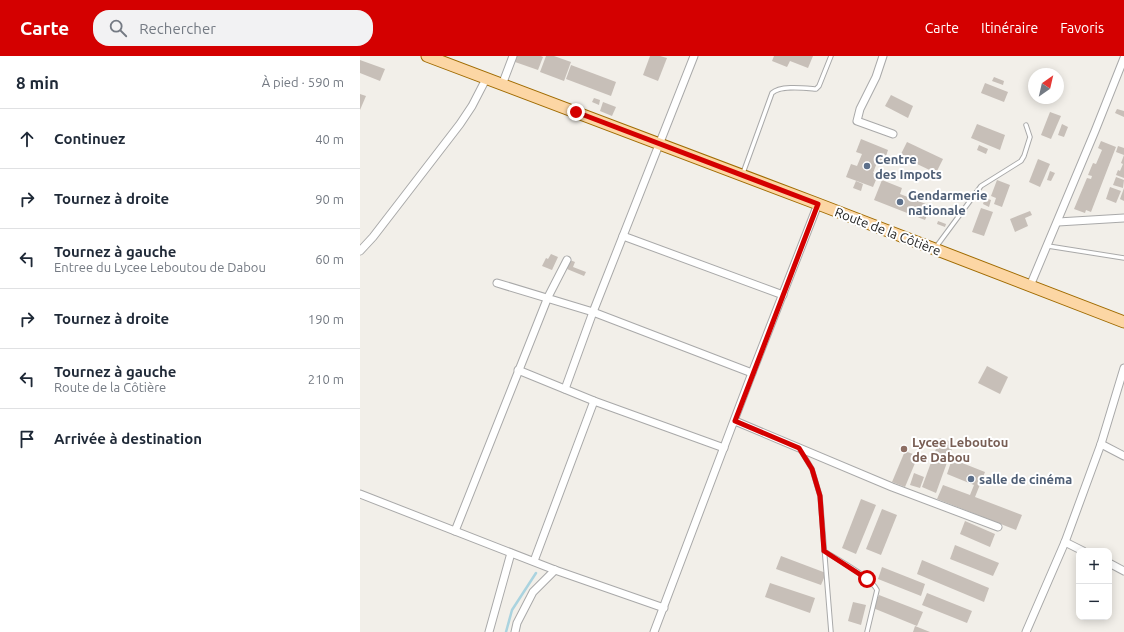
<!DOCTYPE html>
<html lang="fr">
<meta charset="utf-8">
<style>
body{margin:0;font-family:Ubuntu,sans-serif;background:#f2f2f3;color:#1f2937}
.controls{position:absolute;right:12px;bottom:12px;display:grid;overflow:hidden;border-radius:8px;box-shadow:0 2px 10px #0003}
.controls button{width:36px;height:36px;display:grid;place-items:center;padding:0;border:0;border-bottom:1px solid #e0e1e3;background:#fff;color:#1f2937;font:20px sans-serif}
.compass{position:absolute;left:668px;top:12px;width:36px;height:36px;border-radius:50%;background:#fff;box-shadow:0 2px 10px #0003;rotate:34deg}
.stop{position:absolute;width:12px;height:12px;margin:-9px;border:3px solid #d40000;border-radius:50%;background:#fff}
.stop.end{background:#d40000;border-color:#fff;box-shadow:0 1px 4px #0008}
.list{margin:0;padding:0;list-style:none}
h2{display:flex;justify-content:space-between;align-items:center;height:52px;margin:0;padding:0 16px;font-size:17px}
h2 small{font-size:13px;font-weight:400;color:#747a83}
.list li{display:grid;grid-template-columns:26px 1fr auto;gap:12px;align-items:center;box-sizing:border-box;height:60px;padding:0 16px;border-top:1px solid #e0e1e3}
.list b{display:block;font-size:15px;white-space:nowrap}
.list p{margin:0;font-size:13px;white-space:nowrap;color:#747a83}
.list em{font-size:13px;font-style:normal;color:#747a83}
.icon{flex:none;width:22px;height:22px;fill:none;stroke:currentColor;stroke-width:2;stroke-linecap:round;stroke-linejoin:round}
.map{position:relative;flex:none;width:764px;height:576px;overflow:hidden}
header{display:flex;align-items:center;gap:24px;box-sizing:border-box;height:56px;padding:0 20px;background:#d40000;color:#fff}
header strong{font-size:19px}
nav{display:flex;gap:22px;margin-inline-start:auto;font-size:14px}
.search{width:280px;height:36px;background:#f2f2f3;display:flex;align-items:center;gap:10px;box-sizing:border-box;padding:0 14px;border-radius:16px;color:#747a83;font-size:15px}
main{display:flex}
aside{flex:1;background:#fff}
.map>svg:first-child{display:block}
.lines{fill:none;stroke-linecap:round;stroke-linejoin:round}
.stream{stroke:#aad3df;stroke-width:2.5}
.building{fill:#c7bfb8}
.service-casing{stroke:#a9a9a9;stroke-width:5.5}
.minor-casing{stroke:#a9a9a9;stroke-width:9}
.primary-casing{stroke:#a06b00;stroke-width:13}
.service{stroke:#fff;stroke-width:3.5}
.minor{stroke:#fff;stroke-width:7}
.primary{stroke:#fcd6a4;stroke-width:11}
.route{stroke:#d40000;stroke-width:5}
.service-dot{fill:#5c6f8a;stroke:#fff;stroke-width:1.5}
.education-dot{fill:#8d6e63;stroke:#fff;stroke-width:1.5}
.labels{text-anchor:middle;stroke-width:4;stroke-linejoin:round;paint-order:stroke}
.service-label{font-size:13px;font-weight:bold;fill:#4e5e75;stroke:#fff;text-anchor:start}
.street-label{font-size:13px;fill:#222;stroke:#fff}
.education-label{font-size:13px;font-weight:bold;fill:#785e54;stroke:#fff;text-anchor:start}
</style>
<header>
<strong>Carte</strong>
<div class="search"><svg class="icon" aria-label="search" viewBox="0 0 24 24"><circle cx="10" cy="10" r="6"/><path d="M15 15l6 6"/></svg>Rechercher</div>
<nav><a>Carte</a><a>Itinéraire</a><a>Favoris</a></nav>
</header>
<main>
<aside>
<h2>8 min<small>À pied · 590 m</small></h2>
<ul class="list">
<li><svg class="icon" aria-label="ahead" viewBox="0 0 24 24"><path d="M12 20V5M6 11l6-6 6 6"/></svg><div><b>Continuez</b></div><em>40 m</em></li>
<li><svg class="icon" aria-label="right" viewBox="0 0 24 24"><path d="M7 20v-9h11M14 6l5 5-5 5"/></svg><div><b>Tournez à droite</b></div><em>90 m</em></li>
<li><svg class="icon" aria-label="left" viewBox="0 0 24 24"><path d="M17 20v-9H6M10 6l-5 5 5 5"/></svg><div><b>Tournez à gauche</b><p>Entree du Lycee Leboutou de Dabou</p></div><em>60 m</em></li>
<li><svg class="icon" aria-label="right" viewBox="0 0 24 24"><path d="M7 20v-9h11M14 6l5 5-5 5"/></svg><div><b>Tournez à droite</b></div><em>190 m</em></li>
<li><svg class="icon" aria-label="left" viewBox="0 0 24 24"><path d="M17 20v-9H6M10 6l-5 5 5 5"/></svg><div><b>Tournez à gauche</b><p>Route de la Côtière</p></div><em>210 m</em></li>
<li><svg class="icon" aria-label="arrive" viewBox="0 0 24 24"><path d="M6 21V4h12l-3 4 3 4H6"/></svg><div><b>Arrivée à destination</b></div></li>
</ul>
</aside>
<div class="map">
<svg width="764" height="576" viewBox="0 0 764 576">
<rect width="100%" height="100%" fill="#f2efe9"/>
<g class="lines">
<polyline class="stream" points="146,576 152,554 176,517"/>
</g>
<g class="building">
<polygon points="157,0 181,0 183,1 178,14 155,6"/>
<polygon points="186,0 194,0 211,6 204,25 180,16"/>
<polygon points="290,0 300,0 307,2 298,25 283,19"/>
<polygon points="414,0 453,0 448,12 430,5 427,11 412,5"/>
<polygon points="0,4 25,13 20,25 0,17"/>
<polygon points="211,9 256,26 251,40 206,23"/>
<polygon points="634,21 644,25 643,29 632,25"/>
<polygon points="625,27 648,36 644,46 621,37"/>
<polygon points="0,38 6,40 0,54"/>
<polygon points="531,39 553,50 548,62 525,50"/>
<polygon points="234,42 240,44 239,49 232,46"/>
<polygon points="243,46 256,51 252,60 240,55"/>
<polygon points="757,53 764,55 764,61 755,57"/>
<polygon points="690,56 701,60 691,83 681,79"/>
<polygon points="617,68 645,79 640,94 611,82"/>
<polygon points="702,68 708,71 704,81 698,79"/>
<polygon points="501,83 528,94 524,106 518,104 513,117 518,119 513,131 486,121 491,108 497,110 502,98 496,96"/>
<polygon points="741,85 756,91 731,156 726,154 725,157 714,153 727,122 731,123 732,120 728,119 733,107 736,108 742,94 738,92"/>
<polygon points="547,86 583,103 576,117 540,100"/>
<polygon points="619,89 628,93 626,98 617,94"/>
<polygon points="758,90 764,92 764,99 756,96"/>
<polygon points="764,99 764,122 756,119 758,114 760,115 763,108 761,107"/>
<polygon points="678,103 690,108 680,131 669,126"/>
<polygon points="690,115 695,117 691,125 687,124"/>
<polygon points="756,121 764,124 763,132 753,129"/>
<polygon points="522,124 542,132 540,138 571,150 565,164 514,144"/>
<polygon points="637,124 650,129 642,151 634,148 636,142 631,140"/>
<polygon points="496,125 503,128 501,135 493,132"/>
<polygon points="750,131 761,135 756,147 746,143"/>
<polygon points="764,132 764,145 760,143"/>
<polygon points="625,142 631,144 629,151 623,148"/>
<polygon points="621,152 633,156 624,180 612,176"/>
<polygon points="670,155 672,159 665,162 668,170 655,176 650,163"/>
<polygon points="578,165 586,168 585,171 577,168"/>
<polygon points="191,198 198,201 192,214 182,210 186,202 188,203"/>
<polygon points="210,204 215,206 213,211 226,216 224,220 207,213"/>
<polygon points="627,310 648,321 640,338 618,327"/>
<polygon points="580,382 594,387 576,437 562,431"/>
<polygon points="545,395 558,400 545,431 532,426"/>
<polygon points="592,403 625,416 615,441 662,459 656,474 577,443 583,429 610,439 614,429 587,418"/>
<polygon points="554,417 564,421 560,432 550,429"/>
<polygon points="501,443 516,449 496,498 482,492"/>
<polygon points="522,453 537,459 521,499 506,493"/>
<polygon points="605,465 635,478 630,491 600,478"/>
<polygon points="595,489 639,507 633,520 590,503"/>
<polygon points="421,500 466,517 461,529 416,513"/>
<polygon points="562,504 629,532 624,546 557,518"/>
<polygon points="522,511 565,528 561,540 518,523"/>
<polygon points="410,527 455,542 450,557 405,541"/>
<polygon points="567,537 612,555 607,567 562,549"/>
<polygon points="519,539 563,556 557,570 513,552"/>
<polygon points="493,546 506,549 501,569 488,565"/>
<polygon points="555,570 570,576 553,576"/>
</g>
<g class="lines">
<defs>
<g id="service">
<path d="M383 117 412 37C420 29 444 32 456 33L459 30 471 0"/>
<polyline points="688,190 764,202"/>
<polyline points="576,191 621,130 661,105 664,100 670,81 666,69"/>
<polyline points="440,393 452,413 460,440 471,576"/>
<path d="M464 495C477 503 511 521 517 534L507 576"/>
</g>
<g id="minor">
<polyline points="523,0 516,21 500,53 497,65 533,78"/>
<polyline points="142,29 153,0"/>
<polyline points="698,166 764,162"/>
<polyline points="263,180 423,239"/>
<polyline points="0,195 13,181 100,68 112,50 126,23"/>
<polyline points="137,227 233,256 392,317"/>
<polyline points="670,230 735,75 764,2"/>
<polyline points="158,314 234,345 364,392"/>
<polyline points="205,333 233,256 334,0"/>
<polyline points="375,365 532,431 638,471"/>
<polyline points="741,388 764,400"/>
<polyline points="0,438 195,514 304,552"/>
<polyline points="95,475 188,241 207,204"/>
<polyline points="705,486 723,495"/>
<polyline points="174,505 234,345"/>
<polyline points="749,507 764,515"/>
<polyline points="129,576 151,497"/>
<polyline points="155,576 157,567 173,536 195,514"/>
<polyline points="294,576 392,317 458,148"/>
<polyline points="666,576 705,486 741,388 764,312"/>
</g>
<polyline id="primary" points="67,0 458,148 764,266"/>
</defs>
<use href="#service" class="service-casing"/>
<use href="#minor" class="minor-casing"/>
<use href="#primary" class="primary-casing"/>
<use href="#service" class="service"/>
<use href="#minor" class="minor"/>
<use href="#primary" class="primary"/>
</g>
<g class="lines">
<polyline class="route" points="216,56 458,148 375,365 439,392 452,413 460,440 464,495 507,523"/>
</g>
<g class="service-dot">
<circle cx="507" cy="110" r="4"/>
<circle cx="540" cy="146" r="4"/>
<circle cx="611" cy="423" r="4"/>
</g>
<circle class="education-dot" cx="544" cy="393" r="4"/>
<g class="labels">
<g class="service-label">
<text x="515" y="108">Centre<tspan x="515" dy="15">des Impots</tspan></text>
<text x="548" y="144">Gendarmerie<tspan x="548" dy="15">nationale</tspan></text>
<text x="619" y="428">salle de cinéma</text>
</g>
<g class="street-label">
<text transform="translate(528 175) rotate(21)" y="5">Route de la Côtière</text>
</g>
<g class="education-label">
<text x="552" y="391">Lycee Leboutou<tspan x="552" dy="15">de Dabou</tspan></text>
</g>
</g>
</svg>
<div class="controls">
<button>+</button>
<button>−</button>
</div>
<svg class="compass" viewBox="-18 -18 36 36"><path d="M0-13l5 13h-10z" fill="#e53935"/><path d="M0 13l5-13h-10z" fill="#747a83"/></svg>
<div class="stop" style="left:507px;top:523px"></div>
<div class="stop end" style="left:216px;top:56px"></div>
</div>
</main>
